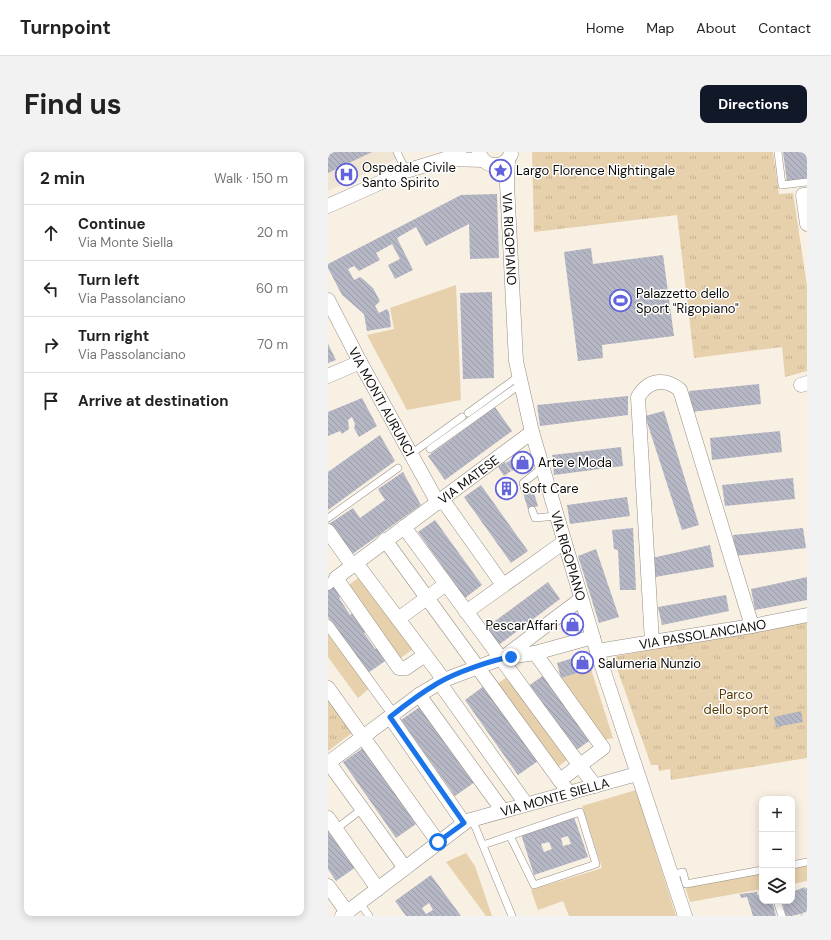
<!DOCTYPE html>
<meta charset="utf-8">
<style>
body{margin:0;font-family:"DM Sans",sans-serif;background:#f2f2f2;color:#222}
.controls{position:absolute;right:12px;bottom:12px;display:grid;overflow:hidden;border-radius:8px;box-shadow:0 2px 10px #0003}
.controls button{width:36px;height:36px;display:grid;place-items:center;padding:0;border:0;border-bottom:1px solid #e0e0e0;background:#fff;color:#222;font:20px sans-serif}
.stop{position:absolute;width:12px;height:12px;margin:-9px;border:3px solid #1a73e8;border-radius:50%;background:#fff}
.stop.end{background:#1a73e8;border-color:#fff;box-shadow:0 1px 4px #0008}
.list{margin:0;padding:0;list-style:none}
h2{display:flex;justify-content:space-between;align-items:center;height:52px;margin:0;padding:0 16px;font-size:17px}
h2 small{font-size:13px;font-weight:400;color:#767676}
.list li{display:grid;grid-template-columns:26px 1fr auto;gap:12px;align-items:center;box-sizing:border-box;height:56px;padding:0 16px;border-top:1px solid #e0e0e0}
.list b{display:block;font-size:15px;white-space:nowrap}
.list p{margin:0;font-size:13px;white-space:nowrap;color:#767676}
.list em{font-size:13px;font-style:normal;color:#767676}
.icon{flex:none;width:22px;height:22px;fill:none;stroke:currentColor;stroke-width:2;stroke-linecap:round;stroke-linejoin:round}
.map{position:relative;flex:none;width:479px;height:764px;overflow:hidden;border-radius:8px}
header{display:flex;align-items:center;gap:24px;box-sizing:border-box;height:56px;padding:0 20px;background:#fff;border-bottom:1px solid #e0e0e0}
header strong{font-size:19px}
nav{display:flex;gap:22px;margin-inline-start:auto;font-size:14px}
.intro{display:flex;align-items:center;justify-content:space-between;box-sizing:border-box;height:96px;padding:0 24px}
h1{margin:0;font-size:28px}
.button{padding:10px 18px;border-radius:8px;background:#111827;color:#fff;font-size:14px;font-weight:700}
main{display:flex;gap:24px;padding:0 24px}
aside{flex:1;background:#fff;border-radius:8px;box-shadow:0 2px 10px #0003}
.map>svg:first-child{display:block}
.built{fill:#f0e4d2}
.green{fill:#e7d0ac}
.park{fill:url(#park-tufts)}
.building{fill:url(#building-back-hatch);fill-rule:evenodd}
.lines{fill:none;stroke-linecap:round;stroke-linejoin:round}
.service-casing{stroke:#968e83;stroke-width:8}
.pedestrian-casing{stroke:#968e83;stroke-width:11}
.minor-casing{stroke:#968e83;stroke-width:15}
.service{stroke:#fff;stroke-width:7}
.pedestrian{stroke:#fff;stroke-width:10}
.minor{stroke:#fff;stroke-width:14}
.route{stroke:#1a73e8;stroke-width:5}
.labels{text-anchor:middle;stroke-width:3;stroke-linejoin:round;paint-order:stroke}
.poi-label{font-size:13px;fill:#0e0c08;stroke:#fff;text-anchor:start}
.street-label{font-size:13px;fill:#0e0c08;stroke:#fff}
.park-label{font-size:13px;fill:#553900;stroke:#fff}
</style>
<header>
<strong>Turnpoint</strong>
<nav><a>Home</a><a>Map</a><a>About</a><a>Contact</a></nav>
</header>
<div class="intro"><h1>Find us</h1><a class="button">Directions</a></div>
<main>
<aside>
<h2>2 min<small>Walk · 150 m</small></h2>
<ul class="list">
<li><svg class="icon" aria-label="ahead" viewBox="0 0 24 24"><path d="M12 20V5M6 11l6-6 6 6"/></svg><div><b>Continue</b><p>Via Monte Siella</p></div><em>20 m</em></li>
<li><svg class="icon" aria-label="left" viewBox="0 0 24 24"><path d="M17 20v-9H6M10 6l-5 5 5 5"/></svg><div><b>Turn left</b><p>Via Passolanciano</p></div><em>60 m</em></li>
<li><svg class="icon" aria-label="right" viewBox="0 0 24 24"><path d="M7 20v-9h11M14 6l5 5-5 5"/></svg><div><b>Turn right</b><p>Via Passolanciano</p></div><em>70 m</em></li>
<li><svg class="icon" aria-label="arrive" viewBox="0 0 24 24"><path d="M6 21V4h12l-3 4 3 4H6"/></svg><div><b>Arrive at destination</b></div></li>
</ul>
</aside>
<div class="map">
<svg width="479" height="764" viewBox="0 0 479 764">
<defs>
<pattern id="park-tufts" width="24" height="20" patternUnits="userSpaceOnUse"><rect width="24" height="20" fill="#e7d0ac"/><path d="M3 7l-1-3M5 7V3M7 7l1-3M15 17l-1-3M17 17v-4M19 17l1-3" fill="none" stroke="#c5b192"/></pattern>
<pattern id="building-back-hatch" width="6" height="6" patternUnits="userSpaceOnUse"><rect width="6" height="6" fill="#b5b7c4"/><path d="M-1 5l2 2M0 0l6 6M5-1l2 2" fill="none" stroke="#9a9ca7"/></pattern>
</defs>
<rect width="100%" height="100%" fill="#f9f0e4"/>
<polygon class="built" points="0,0 72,0 70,6 0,39"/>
<g class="green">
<polygon points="128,133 133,248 79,258 39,183 66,177 62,156"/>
<polygon points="33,424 85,497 70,508 18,435"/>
<polygon points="0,476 43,535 30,546 0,505"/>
<polygon points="263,517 285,586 276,588 233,526"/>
<polygon points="179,525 239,608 227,617 166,534"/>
<polygon points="308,638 348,764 241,764 235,749 210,758 203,738 274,716 254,654"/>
<polygon points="138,701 147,714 164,764 158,764 118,710"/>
<polygon points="479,713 479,729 464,732 464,715"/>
<polygon points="434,721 434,737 362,750 357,735"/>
</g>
<g class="park">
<polygon points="204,0 445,0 451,42 465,41 479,134 479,219 457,225 454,195 366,206 349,63 206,80"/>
<polygon points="479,468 479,606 343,628 342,617 331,619 330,613 323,613 285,505"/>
<polygon points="0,547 24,581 0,599"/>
</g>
<g class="building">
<polygon points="0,0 44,0 0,21"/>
<polygon points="455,0 479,0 479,27 459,30"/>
<polygon points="169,42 171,106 142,107 141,72 98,94 88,75 69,86 85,118 67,127 60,113 72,107 64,92 48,101 52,108 31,119 26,114 20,117 26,128 32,125 35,127 45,136 52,149 47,154 51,161 59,157 61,160 63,175 39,179 36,162 14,143 0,116 0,112 133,43"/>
<polygon points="263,96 265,112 335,103 346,184 274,193 275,206 250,209 236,100"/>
<polygon points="164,140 166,226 135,227 132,141"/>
<polygon points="0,192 8,208 0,211"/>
<polygon points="431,232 433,252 363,260 361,239"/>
<polygon points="300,244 300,263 212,274 209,253"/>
<polygon points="34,246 49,274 31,285 26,276 27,272 24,265 20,268 21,277 14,282 12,279 0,284 0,260"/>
<polygon points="167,255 184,279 117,328 100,304"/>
<polygon points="336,259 371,373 354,378 317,264"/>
<polygon points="452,279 454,300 384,308 382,286"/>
<polygon points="52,283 67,309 0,358 0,320"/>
<polygon points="293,295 295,314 226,323 224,303"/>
<polygon points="196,299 202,316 195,321 185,307"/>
<polygon points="183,308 189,315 184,319 178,311"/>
<polygon points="177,310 183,319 176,324 170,315"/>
<polygon points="75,320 93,353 23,403 1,372 25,356 32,366 57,348 50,337"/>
<polygon points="177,325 189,341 180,347 169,330"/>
<polygon points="465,326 467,347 397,354 394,333"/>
<polygon points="153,333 200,399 183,411 136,345"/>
<polygon points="205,338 210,354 200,357 195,341"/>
<polygon points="299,345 302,364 242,372 239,353"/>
<polygon points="107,368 154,433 137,446 90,380"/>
<polygon points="305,376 308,438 292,438 290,398 286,397 284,378"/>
<polygon points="475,376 478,396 407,404 405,383"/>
<polygon points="382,393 386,415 327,425 324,406"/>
<polygon points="268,397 291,465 271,471 250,404"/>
<polygon points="479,425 479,448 427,458 423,437"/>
<polygon points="220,430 232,447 168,495 155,478"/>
<polygon points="7,432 15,443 11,446 22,463 26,460 39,478 36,481 47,497 51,495 60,507 40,521 0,465 0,437"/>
<polygon points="398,443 401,459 334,473 330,455"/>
<polygon points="247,467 250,477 243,479 240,469"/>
<polygon points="258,502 263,517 233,526 229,511"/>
<polygon points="216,523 264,587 247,599 199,535"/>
<polygon points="156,534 210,609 190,623 137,548"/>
<polygon points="93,554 147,630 127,644 73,568"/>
<polygon points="473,559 475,570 448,575 446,565"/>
<polygon points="35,596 88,672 68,686 15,610"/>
<path d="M246 665 260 705 206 723 193 682ZM240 684 243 692 235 694 233 686ZM221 690 224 697 216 700 213 692Z"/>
<polygon points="0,675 28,715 8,729 0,717"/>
<path d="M103 723 133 764H78L67 749ZM101 751 105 758 98 762 94 756Z"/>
<polygon points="477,735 477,737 479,736 479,760 464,764 458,764 454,749 464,749 464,740"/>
<polygon points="429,740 429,743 434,742 434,749 444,749 448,764 425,764 419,745 413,746 412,742"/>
</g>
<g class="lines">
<defs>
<g id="service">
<polyline points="69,0 78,19"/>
<polyline points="450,0 454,33 479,30"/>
<polyline points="140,261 191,224"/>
<polyline points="102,297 193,232"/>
<polyline points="83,302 134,265"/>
<polyline points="197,338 195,331 214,316"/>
<polyline points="204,358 207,366 228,364"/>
<polyline points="0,366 70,316"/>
<polyline points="144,667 184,764"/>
<polyline points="8,677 34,657"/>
<polyline points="155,693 252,660 268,712 206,733 182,684"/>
<polyline points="464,713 479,710"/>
<polyline points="343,723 355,720 358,732 434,718"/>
<polyline points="449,749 454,764"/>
<polyline points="32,751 41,764"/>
<polyline points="477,764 479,763"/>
</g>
<g id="pedestrian">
<polyline points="0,433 8,426"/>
<polyline points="0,473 65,562"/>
</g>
<g id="minor">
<path d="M151 0C155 16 176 18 183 2"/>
<polyline points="119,7 155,8"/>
<path id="s1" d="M180 8 179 32 188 209 204 280 269 499 357 764"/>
<polyline points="479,43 475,43 479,72"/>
<polyline points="0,54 78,19 117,7 131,0"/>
<path id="s2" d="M0 148 32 210 110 351"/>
<polyline points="0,224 32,210"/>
<polyline points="473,233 479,231"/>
<polyline points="114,347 175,433"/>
<polyline points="76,375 267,634"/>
<polyline points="0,379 24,413"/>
<polyline points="57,388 241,641"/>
<polyline points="28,411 116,528"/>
<polyline points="138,460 236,390"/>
<polyline points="70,467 118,432"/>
<path d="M324 490 310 245C320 228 337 225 352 238L424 474"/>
<path id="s3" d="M269 499 424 474 479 463"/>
<polyline points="207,501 275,596 232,628"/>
<path id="s4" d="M97 503 78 516H71L8 426 204 280"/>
<polyline points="176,505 253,447"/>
<polyline points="111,530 198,652"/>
<polyline points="0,536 110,690"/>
<polyline points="91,543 175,659"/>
<polyline points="62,565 136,671"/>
<polyline points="0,611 91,543 116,528 174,506 207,501 265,485"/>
<polyline points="1,611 77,716"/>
<polyline points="0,666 50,737"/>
<polyline points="0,734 19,760"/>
<path id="s5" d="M14 764 139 669 309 622"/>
</g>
</defs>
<use href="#service" class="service-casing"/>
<use href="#pedestrian" class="pedestrian-casing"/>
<use href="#minor" class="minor-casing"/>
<use href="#service" class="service"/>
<use href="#pedestrian" class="pedestrian"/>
<use href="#minor" class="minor"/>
</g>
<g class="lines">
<path class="route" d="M110 690 136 671 62 565C77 553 93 541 110 531 127 521 163 508 183 505"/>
</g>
<defs>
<symbol id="sight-ring" viewBox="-11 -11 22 22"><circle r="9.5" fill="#fff" stroke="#6363dc" stroke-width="1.5"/><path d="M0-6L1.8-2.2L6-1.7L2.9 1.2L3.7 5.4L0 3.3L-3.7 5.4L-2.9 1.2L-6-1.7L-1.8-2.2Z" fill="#6363dc"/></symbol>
<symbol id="hospital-ring" viewBox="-11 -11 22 22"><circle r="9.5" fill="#fff" stroke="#6363dc" stroke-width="1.5"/><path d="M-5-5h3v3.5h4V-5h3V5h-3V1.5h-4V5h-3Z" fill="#6363dc"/></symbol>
<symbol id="stadium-ring" viewBox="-11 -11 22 22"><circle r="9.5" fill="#fff" stroke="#6363dc" stroke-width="1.5"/><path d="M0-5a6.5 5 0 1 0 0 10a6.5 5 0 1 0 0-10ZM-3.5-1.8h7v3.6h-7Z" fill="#6363dc"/></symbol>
<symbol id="shop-ring" viewBox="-11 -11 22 22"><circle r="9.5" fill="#fff" stroke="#6363dc" stroke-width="1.5"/><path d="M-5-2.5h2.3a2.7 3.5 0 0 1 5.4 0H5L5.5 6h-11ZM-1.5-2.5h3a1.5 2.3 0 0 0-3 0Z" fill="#6363dc"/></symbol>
<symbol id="building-ring" viewBox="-11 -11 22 22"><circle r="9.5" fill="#fff" stroke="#6363dc" stroke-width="1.5"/><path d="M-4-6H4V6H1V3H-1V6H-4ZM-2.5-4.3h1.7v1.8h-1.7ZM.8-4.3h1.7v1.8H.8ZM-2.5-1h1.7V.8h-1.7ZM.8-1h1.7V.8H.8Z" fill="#6363dc"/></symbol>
</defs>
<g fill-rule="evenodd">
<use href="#sight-ring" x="160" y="6" width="25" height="25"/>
<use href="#hospital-ring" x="6" y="10" width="25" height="25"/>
<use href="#stadium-ring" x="280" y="136" width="25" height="25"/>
<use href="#shop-ring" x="182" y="298" width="25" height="25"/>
<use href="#building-ring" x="166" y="324" width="25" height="25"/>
<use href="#shop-ring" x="232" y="460" width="25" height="25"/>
<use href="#shop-ring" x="242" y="498" width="25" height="25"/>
</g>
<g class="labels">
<g class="poi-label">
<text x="34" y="20">Ospedale Civile<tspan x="34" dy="15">Santo Spirito</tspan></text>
<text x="188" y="23">Largo Florence Nightingale</text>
<text x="308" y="146">Palazzetto dello<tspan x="308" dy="15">Sport "Rigopiano"</tspan></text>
<text x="210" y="315">Arte e Moda</text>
<text x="194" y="341">Soft Care</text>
<text x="230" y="478" text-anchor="end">PescarAffari</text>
<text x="270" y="516">Salumeria Nunzio</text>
</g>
<g class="street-label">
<text dy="5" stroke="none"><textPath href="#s1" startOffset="79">VIA RIGOPIANO</textPath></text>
<text dy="5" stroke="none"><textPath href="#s2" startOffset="115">VIA MONTI AURUNCI</textPath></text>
<text dy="5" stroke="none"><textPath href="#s4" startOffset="305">VIA MATESE</textPath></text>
<text dy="5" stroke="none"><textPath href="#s1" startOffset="403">VIA RIGOPIANO</textPath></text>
<text dy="5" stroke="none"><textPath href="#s3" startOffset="107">VIA PASSOLANCIANO</textPath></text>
<text dy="5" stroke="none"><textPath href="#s5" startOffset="248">VIA MONTE SIELLA</textPath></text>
</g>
<g class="park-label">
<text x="408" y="547">Parco<tspan x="408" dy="15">dello sport</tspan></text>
</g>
</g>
</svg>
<div class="controls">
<button>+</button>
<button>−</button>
<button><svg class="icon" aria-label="layers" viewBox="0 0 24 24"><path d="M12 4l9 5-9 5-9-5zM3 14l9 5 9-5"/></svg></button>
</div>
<div class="stop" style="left:110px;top:690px"></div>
<div class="stop end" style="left:183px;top:505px"></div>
</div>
</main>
